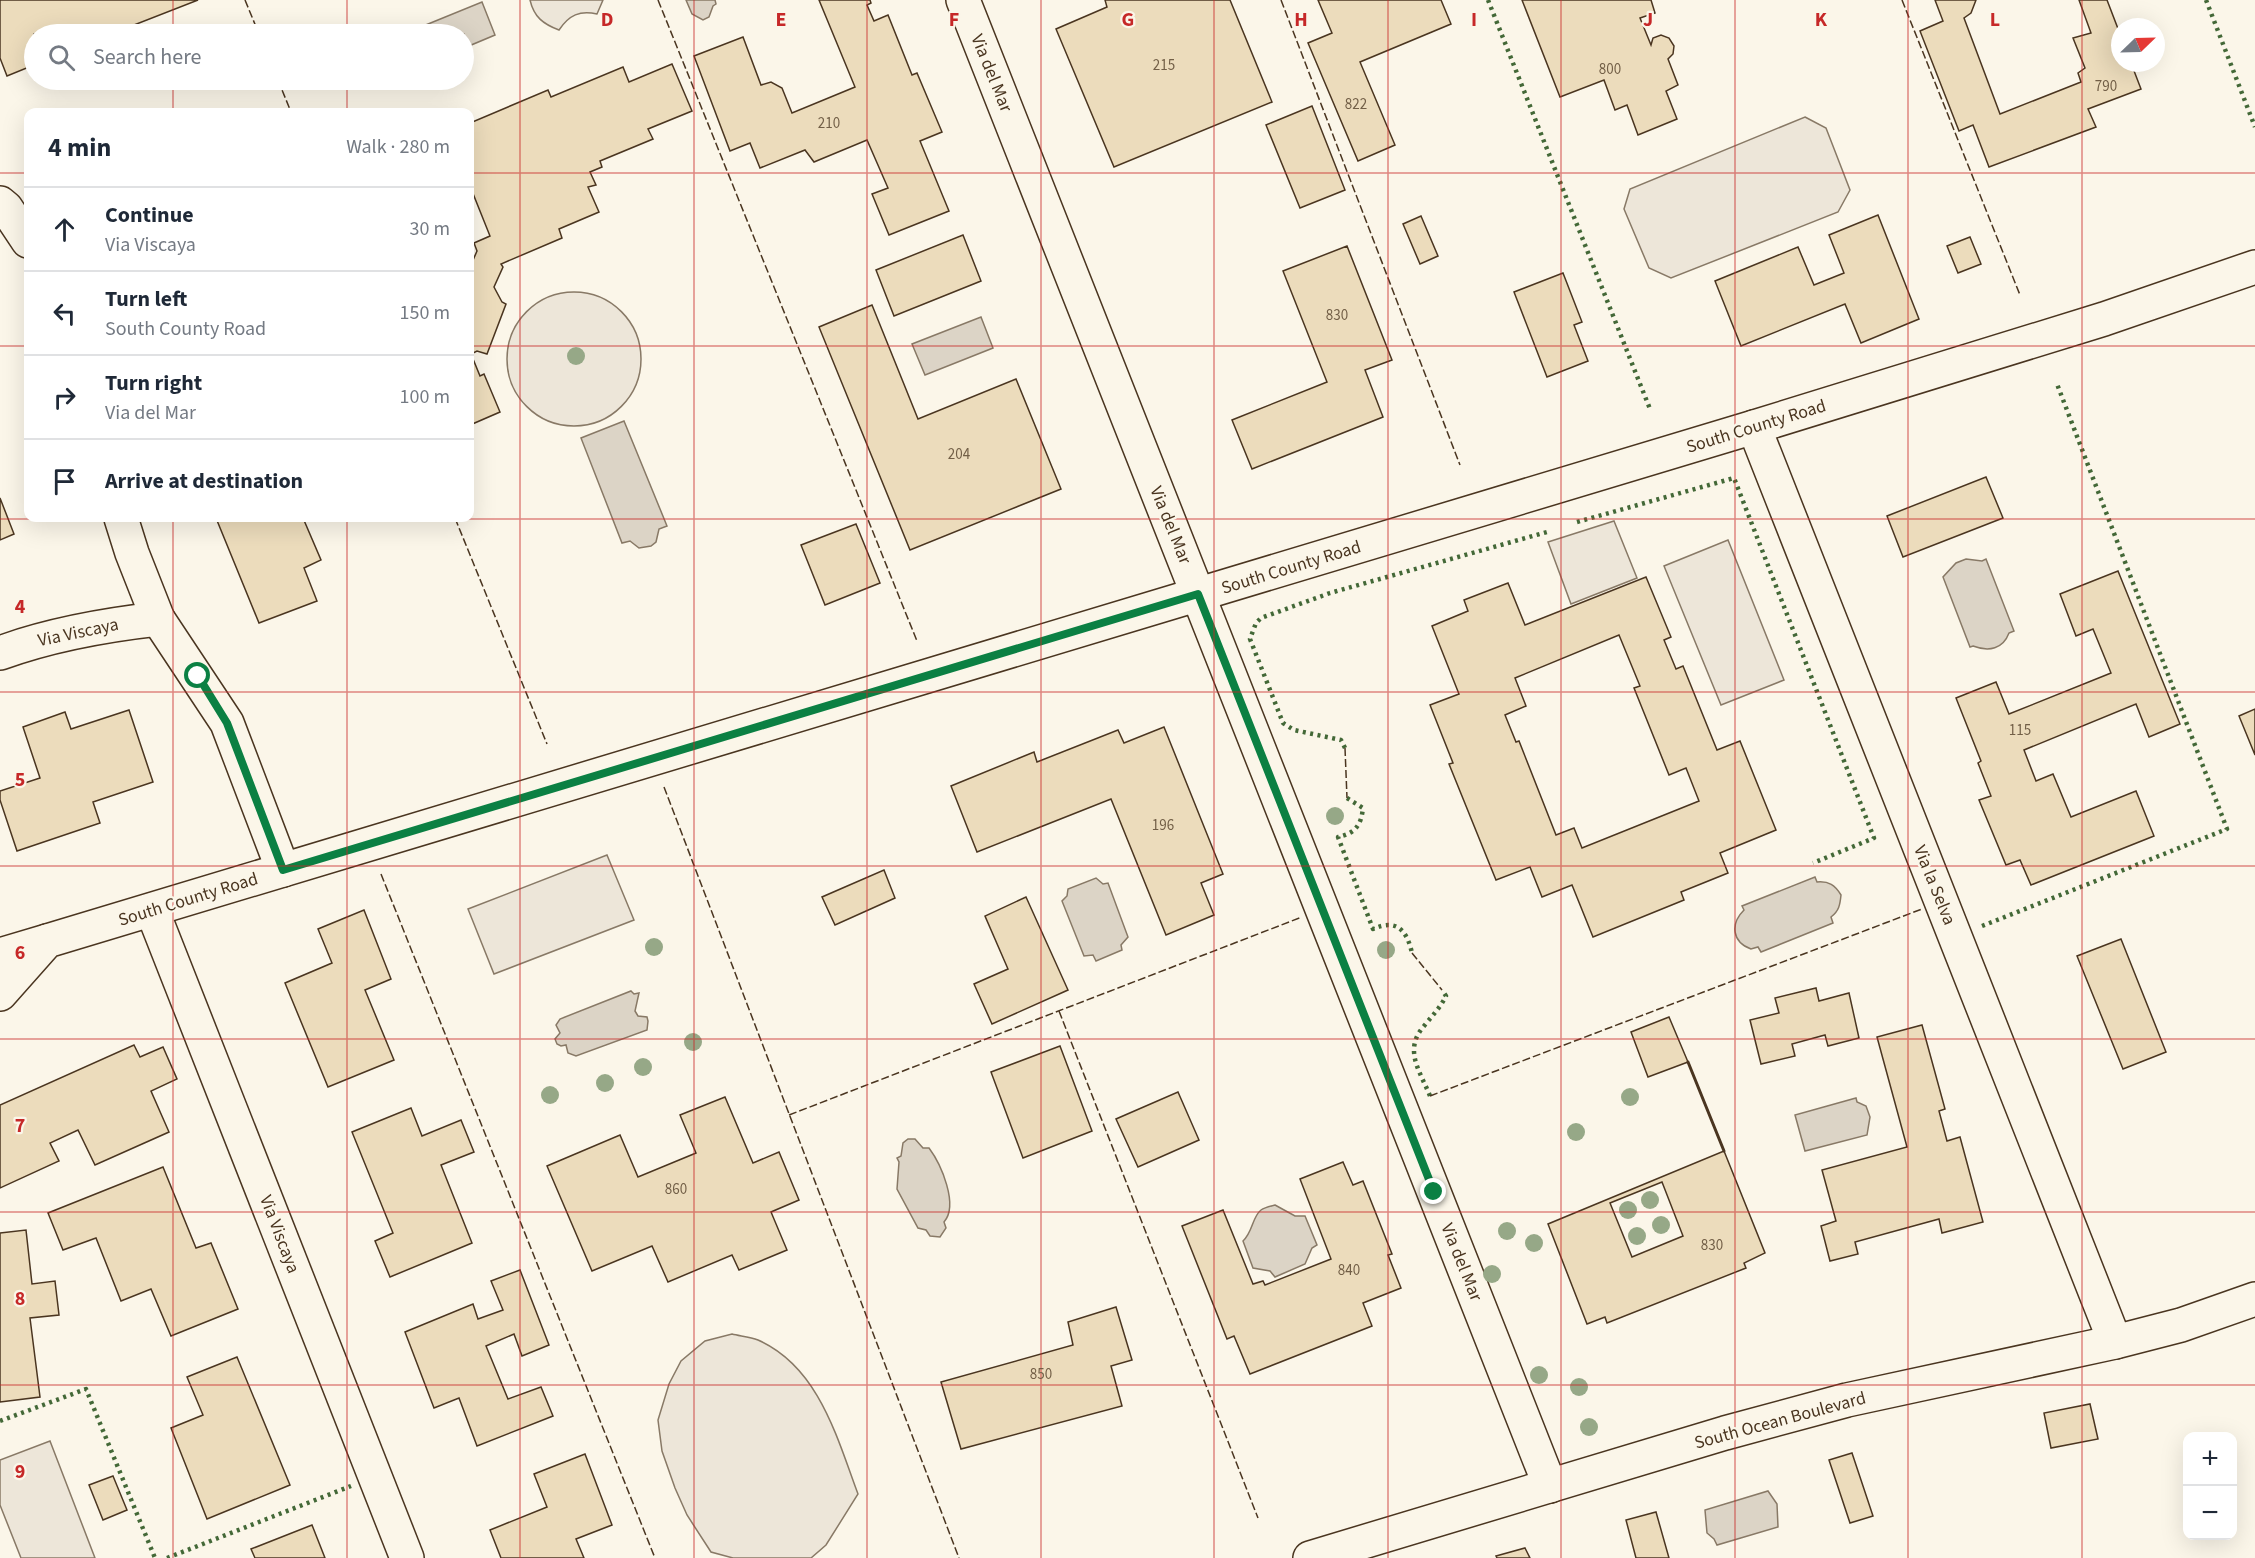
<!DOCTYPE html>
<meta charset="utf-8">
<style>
body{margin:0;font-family:"Source Sans 3",sans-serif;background:#f2f2f3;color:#1f2937}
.controls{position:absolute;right:18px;bottom:18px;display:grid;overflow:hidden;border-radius:12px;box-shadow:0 6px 24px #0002}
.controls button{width:54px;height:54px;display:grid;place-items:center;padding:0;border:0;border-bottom:2px solid #e0e1e3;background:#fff;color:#1f2937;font:30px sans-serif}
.compass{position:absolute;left:2111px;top:18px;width:54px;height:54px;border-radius:50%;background:#fff;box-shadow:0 6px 24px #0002;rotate:67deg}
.stop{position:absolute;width:18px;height:18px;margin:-14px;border:4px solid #0b8043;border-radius:50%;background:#fff}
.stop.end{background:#0b8043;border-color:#fff;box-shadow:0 2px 6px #0008}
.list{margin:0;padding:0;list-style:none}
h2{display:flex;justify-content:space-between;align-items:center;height:78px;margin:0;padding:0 24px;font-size:26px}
h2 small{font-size:20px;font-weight:400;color:#747a83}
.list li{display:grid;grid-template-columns:39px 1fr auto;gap:18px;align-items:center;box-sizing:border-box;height:84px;padding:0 24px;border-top:2px solid #e0e1e3}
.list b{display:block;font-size:22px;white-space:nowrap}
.list p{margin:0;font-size:20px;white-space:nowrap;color:#747a83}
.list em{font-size:20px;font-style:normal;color:#747a83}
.icon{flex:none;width:33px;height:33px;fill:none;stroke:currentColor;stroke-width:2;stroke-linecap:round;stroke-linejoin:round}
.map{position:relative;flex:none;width:2255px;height:1558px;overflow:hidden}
.search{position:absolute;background:#fff;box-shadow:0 6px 24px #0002;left:24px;top:24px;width:450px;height:66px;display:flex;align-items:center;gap:15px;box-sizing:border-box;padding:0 21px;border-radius:33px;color:#747a83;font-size:22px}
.panel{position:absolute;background:#fff;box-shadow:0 6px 24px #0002;left:24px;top:108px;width:450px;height:414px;border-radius:12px}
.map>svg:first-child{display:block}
.green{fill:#ede6d9;stroke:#887966;stroke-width:1.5}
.water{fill:#dcd4c6;stroke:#887966;stroke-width:1.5}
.building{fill:#ecdcbc;stroke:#4a3520;stroke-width:1.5;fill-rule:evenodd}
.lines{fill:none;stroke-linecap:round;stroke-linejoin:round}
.street-casing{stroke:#4a3520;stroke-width:36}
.secondary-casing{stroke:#4a3520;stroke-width:36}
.street{stroke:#fbf6e9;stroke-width:33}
.secondary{stroke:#fbf6e9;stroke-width:33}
.hedge{stroke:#436837;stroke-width:4.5;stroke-dasharray:3 4.5;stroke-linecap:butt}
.fence{stroke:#4a3520;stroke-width:1.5;stroke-dasharray:8 3;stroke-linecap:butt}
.wall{stroke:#4a3520;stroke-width:3}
.tree{fill:#96a887}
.route{stroke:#0b8043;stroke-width:8}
.grid{fill:none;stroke:#c62828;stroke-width:1.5;stroke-opacity:0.55}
.labels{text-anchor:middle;stroke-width:4.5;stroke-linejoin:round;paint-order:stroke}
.number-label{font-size:15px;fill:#725f47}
.street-label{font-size:18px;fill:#4a3520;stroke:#fbf6e9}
.grid-label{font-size:20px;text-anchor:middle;font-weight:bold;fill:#c62828;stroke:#fbf6e9;stroke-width:4.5;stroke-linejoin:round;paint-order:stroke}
</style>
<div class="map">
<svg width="2255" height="1558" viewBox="0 0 2255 1558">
<rect width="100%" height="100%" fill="#fbf6e9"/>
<g class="green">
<path d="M530 0H603L597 14C580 10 569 15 559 30 543 24 534 17 530 0Z"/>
<polygon points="1805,117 1826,128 1850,190 1838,212 1671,278 1649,268 1624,209 1630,189"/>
<circle cx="574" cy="359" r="67"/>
<polygon points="1614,521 1637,578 1571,604 1548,542"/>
<polygon points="1728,540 1784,680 1721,705 1664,566"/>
<polygon points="607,855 634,920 494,974 468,909"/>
<path d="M732 1334C740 1336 750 1337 758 1340 819 1367 837 1438 858 1494L826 1545 811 1558H733L711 1552 687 1515 675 1488 662 1451 658 1420 669 1384 681 1361 705 1341Z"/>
<polygon points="50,1441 95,1558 21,1558 0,1505 0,1460"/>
</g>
<g class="water">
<polygon points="686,0 715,0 716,4 713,6 709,17 703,20 692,14"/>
<polygon points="482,2 495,35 464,48 464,34 406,33"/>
<polygon points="981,317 993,348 925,375 912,344"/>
<polygon points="624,421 667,526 659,529 656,542 651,546 639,548 630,541 622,543 581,438"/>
<path d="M1966 559 1982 561 1986 559 2014 631 2009 633C2003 649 1989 652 1973 646L1970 647 1943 577 1956 563Z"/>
<path d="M1815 877 1817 882C1829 881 1835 885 1841 895 1840 905 1839 911 1831 917L1833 923 1761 952 1758 947 1751 949C1732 942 1730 924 1744 910L1742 906Z"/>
<polygon points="1096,878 1103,884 1108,883 1128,937 1121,945 1122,950 1096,961 1093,955 1084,956 1062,901 1067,896 1068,889"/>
<polygon points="631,991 634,994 639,993 635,1011 638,1016 647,1017 648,1021 647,1030 576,1056 568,1053 566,1045 561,1046 557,1044 555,1039 560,1033 556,1025 560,1019"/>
<polygon points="1856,1098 1857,1102 1866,1106 1870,1117 1867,1135 1805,1151 1795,1115"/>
<path d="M908 1139H915L923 1148H929C941 1164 959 1205 944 1222L946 1228 940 1237 930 1236 926 1230 918 1228 897 1189 899 1162 897 1158 901 1156 903 1143Z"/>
<path d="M1275 1205 1295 1216H1305L1317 1245 1312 1248 1305 1264 1275 1277 1270 1271 1253 1268 1243 1241C1253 1232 1252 1217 1261 1210 1264 1208 1271 1206 1275 1205Z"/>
<polygon points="1768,1491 1777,1504 1778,1527 1717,1545 1714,1539 1707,1533 1705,1510"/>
</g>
<g class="building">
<polygon points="0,0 198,0 111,34 34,34 34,65 7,76 0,58"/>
<polygon points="819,0 870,0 871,3 867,5 874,21 888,15 912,75 917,73 942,132 920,141 949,211 889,235 872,194 888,188 867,140 814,162 805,150 760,168 750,143 730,151 694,56 743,37 761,85 771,82 782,88 792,113 855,87"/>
<polygon points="1105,0 1230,0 1272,102 1114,167 1056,29 1107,7"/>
<polygon points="1318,0 1441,0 1451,24 1360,62 1395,145 1358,161 1308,43 1332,33"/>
<polygon points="1522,0 1651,0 1655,13 1640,18 1651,45 1653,38 1661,35 1669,38 1674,46 1673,54 1668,59 1678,85 1666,91 1677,119 1638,135 1627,105 1615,110 1604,80 1560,97"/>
<polygon points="1935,0 1976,0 1971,13 1964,18 2000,114 2081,82 2078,73 2085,68 2073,38 2091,33 2079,0 2107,0 2120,34 2120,63 2131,63 2141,89 2088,109 2096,127 1989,167 1973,125 1959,131 1920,31 1943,21"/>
<polygon points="672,64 692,111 648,129 653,139 600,161 602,167 590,172 596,185 588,187 599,212 559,229 562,238 501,264 503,267 494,287 502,302 506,304 487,354 477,351 471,354 480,376 484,374 500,412 470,425 470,267 477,251 474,243 490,236 470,186 470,123 548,90 551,97 623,67 629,82"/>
<polygon points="1312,106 1345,190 1300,208 1266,125"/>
<polygon points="1878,215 1919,319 1861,343 1845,304 1741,346 1715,281 1798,247 1814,285 1844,273 1829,235"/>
<polygon points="1421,216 1438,256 1420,264 1403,224"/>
<polygon points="963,235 981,281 894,316 876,270"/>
<polygon points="1970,237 1981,264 1958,273 1947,246"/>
<polygon points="1347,246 1392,360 1365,370 1383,417 1252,469 1232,420 1327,382 1283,271"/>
<polygon points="1563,273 1582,322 1574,325 1588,361 1547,377 1514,292"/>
<polygon points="872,305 918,419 1016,379 1061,489 910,550 819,327"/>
<polygon points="1986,477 2003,518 1903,557 1887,516"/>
<polygon points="0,498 14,534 0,540"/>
<polygon points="216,518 303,518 321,560 304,568 317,601 259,623"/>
<polygon points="856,524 880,583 825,605 801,545"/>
<polygon points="2118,571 2180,724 2149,737 2136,704 2024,750 2036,781 2053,774 2071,817 2136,791 2154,836 2031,885 2020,860 2006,865 1979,800 1991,796 1978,763 1981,761 1956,698 1996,682 2009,714 2111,673 2093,629 2076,636 2060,594"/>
<path d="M1646 577 1671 637 1664 640 1676 669 1683 666 1717 750 1740 741 1776 830 1720 853 1728 873 1681 892 1684 900 1593 937 1572 885 1542 897 1530 867 1496 880 1449 764 1453 763 1430 705 1459 694 1432 626 1468 611 1464 600 1508 583 1525 625ZM1619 635 1640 686 1634 688 1669 775 1686 768 1699 801 1582 848 1574 828 1556 835 1519 741 1516 742 1505 715 1526 706 1515 678Z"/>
<polygon points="2255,709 2255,755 2239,716"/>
<polygon points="129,710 153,782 93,802 100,823 17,851 0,800 0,791 40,778 23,727 65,712 71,729"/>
<polygon points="1164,727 1223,874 1201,883 1214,915 1166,935 1111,799 977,852 951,786 1034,752 1037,762 1118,730 1124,743"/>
<polygon points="884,870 895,898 835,925 822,897"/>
<polygon points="1026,897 1068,990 992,1024 974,984 1008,969 985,916"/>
<polygon points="364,910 391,979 365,990 394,1060 328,1087 285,983 332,963 318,929"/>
<polygon points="2121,939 2166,1052 2123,1069 2077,956"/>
<polygon points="1816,988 1819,1001 1849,993 1859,1038 1828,1046 1825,1035 1792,1044 1795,1056 1761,1064 1750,1020 1779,1013 1775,998"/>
<polygon points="1669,1017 1688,1062 1648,1077 1631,1032"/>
<polygon points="1922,1025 1945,1109 1939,1111 1947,1141 1960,1137 1983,1222 1942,1233 1939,1219 1855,1242 1858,1254 1830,1261 1821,1226 1836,1221 1822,1170 1907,1147 1877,1037"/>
<polygon points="134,1045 140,1057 163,1047 177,1079 151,1091 169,1132 95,1165 78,1130 50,1143 59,1161 0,1188 0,1105"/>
<polygon points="1060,1046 1092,1131 1023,1158 991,1072"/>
<polygon points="1178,1092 1199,1140 1138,1167 1116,1119"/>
<polygon points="725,1097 753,1163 779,1152 799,1200 771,1212 787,1250 739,1270 732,1255 668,1282 652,1246 592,1271 547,1166 620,1135 638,1177 696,1153 680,1115"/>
<polygon points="411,1108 422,1136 461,1120 474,1152 441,1165 472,1243 390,1277 375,1241 393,1233 352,1132"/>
<path d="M1724 1151 1765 1253 1744 1263 1746 1268 1607 1323 1605 1317 1587 1324 1548 1224ZM1662 1182 1683 1236 1632 1257 1610 1203Z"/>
<polygon points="1343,1162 1353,1185 1363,1181 1392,1254 1388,1255 1401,1288 1363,1303 1372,1326 1250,1374 1234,1336 1227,1339 1182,1226 1223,1210 1253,1284 1263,1281 1265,1285 1331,1259 1300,1179"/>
<polygon points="163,1167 196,1248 211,1243 238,1309 171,1336 151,1289 121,1301 96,1238 63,1250 48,1213"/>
<polygon points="26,1230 32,1284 55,1281 59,1315 30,1318 40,1397 0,1402 0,1233"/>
<polygon points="520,1270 549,1345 522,1356 514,1334 486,1346 508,1399 541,1387 553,1416 477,1446 459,1398 434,1408 405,1332 473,1304 478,1319 503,1310 491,1281"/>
<polygon points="1116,1307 1132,1360 1111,1366 1122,1406 961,1449 941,1382 1073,1345 1068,1322"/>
<polygon points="237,1357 290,1485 207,1519 171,1428 203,1415 187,1377"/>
<polygon points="2090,1404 2098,1439 2051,1448 2044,1413"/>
<polygon points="1852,1453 1873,1516 1850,1523 1829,1460"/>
<polygon points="585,1454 612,1525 576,1539 584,1558 501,1558 490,1530 547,1507 534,1474"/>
<polygon points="113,1476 127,1510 103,1520 89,1485"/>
<polygon points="1656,1512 1669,1558 1636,1558 1626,1520"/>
<polygon points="312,1525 325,1558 255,1558 251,1549"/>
<polygon points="1525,1548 1530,1558 1497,1558 1496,1556"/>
</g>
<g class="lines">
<defs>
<g id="street">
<polyline points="963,0 1550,1486"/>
<polyline points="0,203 6,208 28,241"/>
<polyline points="1754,427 2115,1342"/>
<polyline points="121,518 132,553 158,619 227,723 283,870"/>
<path d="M0 653C52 634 104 625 158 619"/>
<polyline points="152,910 407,1558"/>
<polyline points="0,955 47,941"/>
</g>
<g id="secondary">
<polyline points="0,994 47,941 1754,427 2104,319 2255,267"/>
<polyline points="1310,1558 1725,1433 1847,1400 2115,1342 2181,1325 2255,1299"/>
</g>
</defs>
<use href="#street" class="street-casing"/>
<use href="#secondary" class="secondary-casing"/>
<use href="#street" class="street"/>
<use href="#secondary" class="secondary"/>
<g class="hedge">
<polyline points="1488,0 1650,409"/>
<polyline points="2206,0 2255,127"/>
<polyline points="1577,522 1734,478 1874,838 1813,863"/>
<polyline points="1345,748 1341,740 1294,730 1283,723 1250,639 1256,623 1261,618 1330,593 1547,532"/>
<path d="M1347 798 1363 808C1361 825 1356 833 1338 837L1373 929C1397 918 1407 931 1412 953"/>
<polyline points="1982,926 2227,829 2057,384"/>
<path d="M1430 1096C1420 1071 1403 1050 1424 1026 1432 1016 1440 1008 1446 996L1442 990"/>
<polyline points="0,1421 86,1389 155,1558"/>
<polyline points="167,1558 351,1486"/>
</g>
<g class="fence">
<polyline points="245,0 259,34"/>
<polyline points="658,0 917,641"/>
<polyline points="1281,0 1460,465"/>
<polyline points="1902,0 2020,295"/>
<polyline points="278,80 291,112"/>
<polyline points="455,518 547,744"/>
<polyline points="1345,748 1347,798"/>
<polyline points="664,787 959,1558"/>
<polyline points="381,874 655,1558"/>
<polyline points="1412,953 1442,990"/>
<polyline points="1059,1011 1258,1518"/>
<polyline points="1430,1096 1922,909"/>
<polyline points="789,1115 1302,917"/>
</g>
<polyline class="wall" points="1688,1062 1724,1151"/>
</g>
<g class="tree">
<circle cx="576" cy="356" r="9"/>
<circle cx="1335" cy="816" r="9"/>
<circle cx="654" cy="947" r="9"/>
<circle cx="1386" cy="950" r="9"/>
<circle cx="693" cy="1042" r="9"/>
<circle cx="643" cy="1067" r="9"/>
<circle cx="605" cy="1083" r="9"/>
<circle cx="550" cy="1095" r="9"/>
<circle cx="1630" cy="1097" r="9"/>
<circle cx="1576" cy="1132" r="9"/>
<circle cx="1650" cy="1200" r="9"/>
<circle cx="1628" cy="1210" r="9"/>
<circle cx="1661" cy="1225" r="9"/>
<circle cx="1507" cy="1231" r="9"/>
<circle cx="1637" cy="1236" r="9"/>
<circle cx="1534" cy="1243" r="9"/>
<circle cx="1492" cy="1274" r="9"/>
<circle cx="1539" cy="1375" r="9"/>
<circle cx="1579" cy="1387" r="9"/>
<circle cx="1589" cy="1427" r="9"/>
</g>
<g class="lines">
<polyline class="route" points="198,676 227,723 283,870 1198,594 1434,1192"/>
</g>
<path class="grid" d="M173 0V34M347 0V34M520 0V1558M694 0V1558M867 0V1558M1041 0V1558M1214 0V1558M1388 0V1558M1561 0V1558M1735 0V1558M1908 0V1558M2082 0V1558M173 80V112M347 80V112M0 173H28M470 173H2255M0 346H28M470 346H2255M173 518V1558M347 518V1558M0 519H2255M0 692H2255M0 866H2255M0 1039H2255M0 1212H2255M0 1385H2255"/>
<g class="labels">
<g class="number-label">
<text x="1164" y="70">215</text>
<text x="1610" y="74">800</text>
<text x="2106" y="91">790</text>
<text x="1356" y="109">822</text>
<text x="829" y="128">210</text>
<text x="1337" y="320">830</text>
<text x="959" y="459">204</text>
<text x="2020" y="735">115</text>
<text x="1163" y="830">196</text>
<text x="676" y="1194">860</text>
<text x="1712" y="1250">830</text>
<text x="1349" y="1275">840</text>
<text x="1041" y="1379">850</text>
</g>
<g class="street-label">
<text transform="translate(992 73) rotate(68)" y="6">Via del Mar</text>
<text transform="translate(1756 426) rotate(-17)" y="6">South County Road</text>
<text transform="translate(1171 525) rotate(68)" y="6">Via del Mar</text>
<text transform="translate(1291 567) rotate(-17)" y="6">South County Road</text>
<text transform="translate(78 632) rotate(-12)" y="6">Via Viscaya</text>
<text transform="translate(1935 885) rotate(68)" y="6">Via la Selva</text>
<text transform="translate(188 899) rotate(-17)" y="6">South County Road</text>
<text transform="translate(280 1234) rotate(69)" y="6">Via Viscaya</text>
<text transform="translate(1462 1262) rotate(68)" y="6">Via del Mar</text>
<text transform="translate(1780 1420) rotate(-15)" y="6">South Ocean Boulevard</text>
</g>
</g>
<g class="grid-label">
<text x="607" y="26">D</text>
<text x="781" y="26">E</text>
<text x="954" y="26">F</text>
<text x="1128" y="26">G</text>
<text x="1301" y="26">H</text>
<text x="1474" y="26">I</text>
<text x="1648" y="26">J</text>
<text x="1821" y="26">K</text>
<text x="1995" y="26">L</text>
<text x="20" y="613">4</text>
<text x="20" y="786">5</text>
<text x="20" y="959">6</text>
<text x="20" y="1132">7</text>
<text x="20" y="1305">8</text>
<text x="20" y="1478">9</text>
</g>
</svg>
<div class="controls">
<button>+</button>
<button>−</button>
</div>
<svg class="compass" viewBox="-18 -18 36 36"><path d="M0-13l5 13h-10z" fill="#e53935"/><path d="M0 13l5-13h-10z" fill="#747a83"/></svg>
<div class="stop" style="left:198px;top:676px"></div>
<div class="stop end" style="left:1434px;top:1192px"></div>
<div class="search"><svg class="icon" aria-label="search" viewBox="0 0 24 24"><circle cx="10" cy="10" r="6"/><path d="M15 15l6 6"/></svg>Search here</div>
<section class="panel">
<h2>4 min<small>Walk · 280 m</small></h2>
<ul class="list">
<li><svg class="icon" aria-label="ahead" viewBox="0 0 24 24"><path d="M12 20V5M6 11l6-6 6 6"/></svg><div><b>Continue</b><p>Via Viscaya</p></div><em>30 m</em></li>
<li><svg class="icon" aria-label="left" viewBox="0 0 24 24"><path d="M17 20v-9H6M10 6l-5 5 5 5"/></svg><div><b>Turn left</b><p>South County Road</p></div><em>150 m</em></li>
<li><svg class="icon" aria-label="right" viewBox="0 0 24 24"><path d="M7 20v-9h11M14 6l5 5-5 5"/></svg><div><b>Turn right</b><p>Via del Mar</p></div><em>100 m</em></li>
<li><svg class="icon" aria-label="arrive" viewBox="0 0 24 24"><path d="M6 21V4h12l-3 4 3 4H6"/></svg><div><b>Arrive at destination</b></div></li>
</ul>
</section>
</div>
